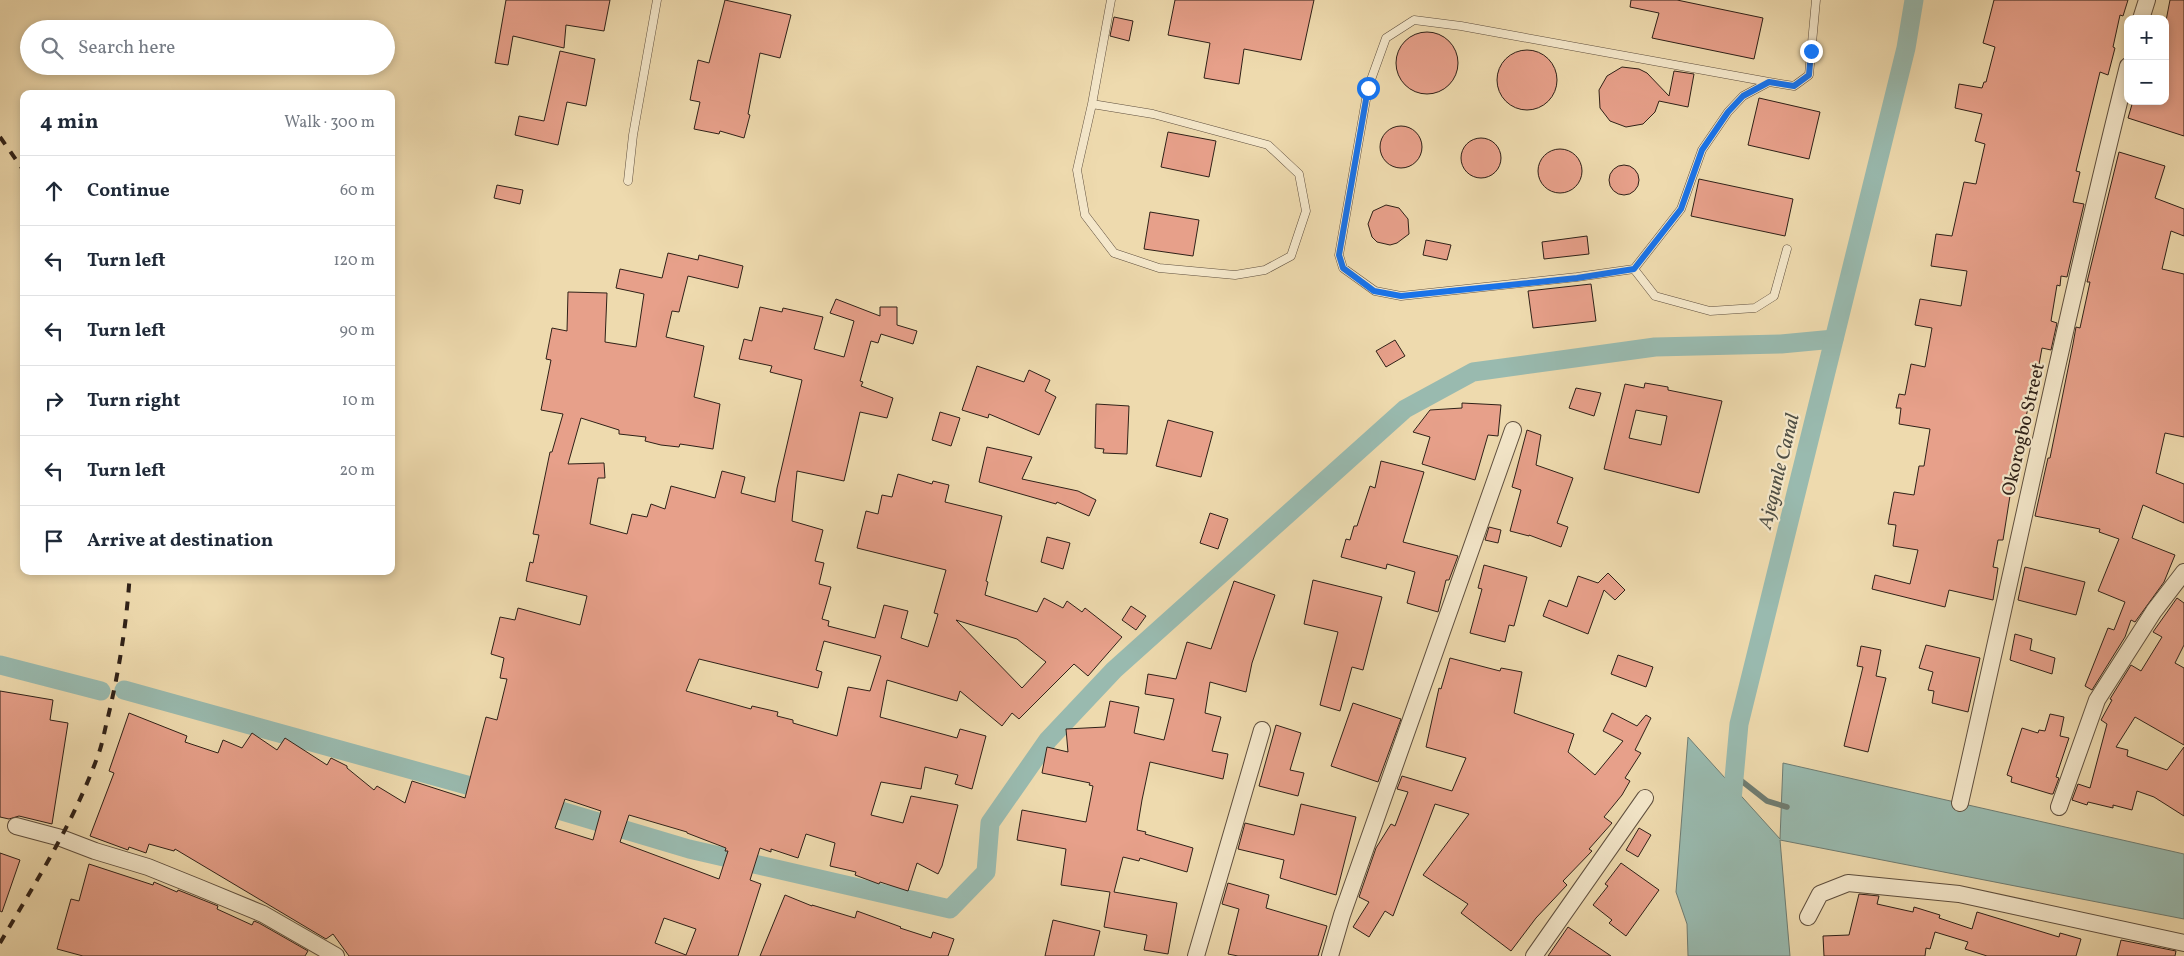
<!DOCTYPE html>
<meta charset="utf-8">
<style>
body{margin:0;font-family:Vollkorn,serif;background:#f2f2f3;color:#1f2937}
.controls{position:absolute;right:15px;top:15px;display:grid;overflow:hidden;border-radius:10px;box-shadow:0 2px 8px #0003}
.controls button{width:45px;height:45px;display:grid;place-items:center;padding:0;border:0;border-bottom:1px solid #e0e1e3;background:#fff;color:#1f2937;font:25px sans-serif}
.stop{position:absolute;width:15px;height:15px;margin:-11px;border:4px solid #1a73e8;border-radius:50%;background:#fff}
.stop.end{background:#1a73e8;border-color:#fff;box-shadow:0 1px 5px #0008}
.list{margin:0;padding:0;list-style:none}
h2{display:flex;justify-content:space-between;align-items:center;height:65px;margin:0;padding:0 20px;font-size:21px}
h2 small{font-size:16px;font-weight:400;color:#747a83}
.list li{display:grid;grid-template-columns:32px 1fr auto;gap:15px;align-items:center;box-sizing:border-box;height:70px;padding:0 20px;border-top:1px solid #e0e1e3}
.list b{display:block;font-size:19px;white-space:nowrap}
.list em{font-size:16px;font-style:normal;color:#747a83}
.icon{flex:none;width:28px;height:28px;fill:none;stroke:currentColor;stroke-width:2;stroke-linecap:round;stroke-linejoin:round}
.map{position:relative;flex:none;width:2184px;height:956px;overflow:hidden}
.search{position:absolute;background:#fff;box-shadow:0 2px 8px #0003;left:20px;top:20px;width:375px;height:55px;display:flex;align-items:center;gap:12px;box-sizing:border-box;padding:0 18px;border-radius:28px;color:#747a83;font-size:19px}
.panel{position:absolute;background:#fff;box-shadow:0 2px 8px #0003;left:20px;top:90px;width:375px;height:485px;border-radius:10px}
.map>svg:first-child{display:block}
.water{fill:#99baaf;stroke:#6f7d73}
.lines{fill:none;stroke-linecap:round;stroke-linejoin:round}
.stream{stroke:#6f7d73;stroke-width:5.5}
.canal{stroke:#99baaf;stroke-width:19}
.building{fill:#e7a08a;stroke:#2f2118;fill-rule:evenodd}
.lane-casing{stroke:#5f4f3e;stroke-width:9}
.street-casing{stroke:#5f4f3e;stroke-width:18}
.lane{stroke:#f4e7ca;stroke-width:8}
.street{stroke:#f4e7ca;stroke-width:16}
.rail{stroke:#2f2118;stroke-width:4;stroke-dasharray:9 9;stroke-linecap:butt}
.route{stroke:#1a73e8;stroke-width:6}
.labels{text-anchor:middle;stroke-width:4.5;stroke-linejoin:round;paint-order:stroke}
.street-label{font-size:19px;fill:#2f2118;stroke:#f4e7ca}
.water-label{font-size:20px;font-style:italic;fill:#4f4f45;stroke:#f4e7ca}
</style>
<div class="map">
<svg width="2184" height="956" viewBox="0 0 2184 956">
<rect width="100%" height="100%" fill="#eedaae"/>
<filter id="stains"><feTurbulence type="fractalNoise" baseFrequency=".004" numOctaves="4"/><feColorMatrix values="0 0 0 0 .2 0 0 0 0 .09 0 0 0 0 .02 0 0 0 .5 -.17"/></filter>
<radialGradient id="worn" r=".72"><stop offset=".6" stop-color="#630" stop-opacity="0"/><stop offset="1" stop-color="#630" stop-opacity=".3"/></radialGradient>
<polygon class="water" points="1688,737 1780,839 1783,763 2184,854 2184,919 1780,840 1790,956 1688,956 1687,924 1676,892"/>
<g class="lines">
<polyline class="stream" points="1734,775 1767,801 1787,807"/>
<g class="canal">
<polyline points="0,665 101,691"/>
<polyline points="124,690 492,792"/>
<polyline points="538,804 689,849 950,909 986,872 990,823 1048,740 1114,670 1405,409 1473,372 1655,347 1781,344 1834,339"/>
<polyline points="1731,811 1739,724 1906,48 1914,0"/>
</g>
</g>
<g class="building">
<polygon points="506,0 610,0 604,31 566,25 564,48 513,36 508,65 495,63"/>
<polygon points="725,0 791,15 780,58 760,53 748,114 750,115 744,138 720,131 719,134 694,129 700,102 690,100 698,60 709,63"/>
<polygon points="1175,0 1314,0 1301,60 1244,49 1239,84 1204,78 1210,43 1168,35"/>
<polygon points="1631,0 1677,0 1763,18 1754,59 1652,38 1659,13 1630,7"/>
<polygon points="1994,0 2128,0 2123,16 2120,15 2113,47 2115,48 2108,75 2100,72 2076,171 2080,172 2073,202 2084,204 2067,277 2061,276 2060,286 2057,285 2051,321 2057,323 2051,350 2042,348 2036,381 2034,380 2026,417 2029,417 2025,444 2023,444 2017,478 2013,477 2003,540 1998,540 1993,567 1998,568 1993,600 1949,590 1945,607 1872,589 1875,575 1910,584 1918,550 1893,546 1896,525 1888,524 1894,492 1914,495 1919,466 1924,466 1930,429 1899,424 1901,408 1896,408 1899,394 1905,395 1911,364 1925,367 1932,328 1915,325 1920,299 1961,306 1967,271 1931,266 1936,234 1952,236 1964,182 1976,184 1985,144 1975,141 1982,114 1955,108 1959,84 1982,88 1984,82 1986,82 1995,47 1983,43"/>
<polygon points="2170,0 2184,0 2184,136 2128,118 2133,101 2165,101 2165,26"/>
<polygon points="1114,17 1133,21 1129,41 1110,36"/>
<circle cx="1427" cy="63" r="31"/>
<circle cx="1527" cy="80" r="30"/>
<polygon points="560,51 595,59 586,106 567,102 558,145 515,135 519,116 544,121"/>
<polygon points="1622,67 1639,69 1647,73 1669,96 1674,71 1694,74 1688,107 1659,101 1655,112 1643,124 1626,127 1610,121 1600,108 1599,90 1607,76"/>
<polygon points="1759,98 1820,112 1809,159 1748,145"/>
<circle cx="1401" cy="147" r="21"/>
<polygon points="1168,132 1216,141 1209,177 1161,167"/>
<circle cx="1481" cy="158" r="20"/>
<circle cx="1560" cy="171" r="22"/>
<polygon points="2119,152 2165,166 2155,198 2184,209 2184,236 2171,231 2162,269 2184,274 2184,437 2165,433 2156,473 2184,484 2184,523 2143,505 2132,538 2175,555 2164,582 2135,622 2131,620 2125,637 2092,690 2085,686 2108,628 2114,630 2125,602 2098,591 2119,539 2099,532 2100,529 2035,516 2048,458 2050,458 2073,344 2076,327 2080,328 2090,282 2087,282"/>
<circle cx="1624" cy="180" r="15"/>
<polygon points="1699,179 1793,199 1785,236 1691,216"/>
<polygon points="497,185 523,190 520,204 494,198"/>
<polygon points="1386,205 1399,208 1408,219 1409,234 1397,243 1390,245 1377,242 1372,237 1368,224 1373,211"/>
<polygon points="1150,212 1199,220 1193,256 1144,249"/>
<polygon points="1587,236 1589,254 1544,259 1542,242"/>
<polygon points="1426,240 1451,245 1447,260 1423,255"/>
<path d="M668 253 698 260 699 255 743 266 738 288 688 276 679 312 672 311 666 337 704 346 694 397 720 404 713 449 680 444 679 447 661 445 645 441 646 437 619 434V430L581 418 568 464 604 463 605 478H598L590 524 627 534 632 514 647 517 651 504 665 509 671 486 715 498 722 471 745 477 741 493 775 502 777 488 802 380 770 372 772 366 739 359 744 339 752 341 760 307 782 312 783 308 823 317 814 349 844 357 854 321 830 313 836 299 880 316V307H897V325L917 331 913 344 881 334 878 343 871 341 860 381 863 382 861 386 893 398 887 418 860 412 844 481 797 471 792 521 823 530 815 561 824 563 819 584 831 587 822 619 829 621 828 626 875 638 884 605 908 611 901 638 928 647 938 614 934 613 946 570 857 548 866 511 878 514 882 495 892 497 898 474 932 484 933 481 949 485 945 502 1002 516 986 581 988 582 985 595 1037 612 1044 598 1063 608 1067 601 1082 612 1085 608 1122 637 1088 676 1074 664 1019 719 1012 713 1002 726 960 691 957 701 887 680 880 717 957 738 960 729 986 736 972 789 955 784 958 775 925 767 921 789 881 782 871 815 903 823 911 796 958 805 942 866 938 874 917 863 908 891 880 882 879 884 855 875 856 872 830 866 835 843 806 834 798 858 771 849V852L760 848 750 880 761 884 738 956H349L333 934 326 939 175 849 174 851 149 844 146 853 129 847 128 850 90 836 114 773 109 771 129 713 187 736 185 742 218 753 223 740 242 748 252 733 277 750 285 738 327 765 331 758 347 766V768L374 790 377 786 405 803 412 781 465 798 486 717 497 720 507 679 500 678 504 658 491 654 500 617 515 620 518 608 580 625 587 596 526 581 530 562 533 563 539 535 533 534 550 452H552L563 414 541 410 551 360 546 359 552 328 567 331 568 292 607 293 605 342 636 347 644 294 616 288 620 269 662 278ZM956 620 1017 639 1046 662 1022 688ZM824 641 881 656 870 691 848 687 837 736 793 723V720L777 716 778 712 752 706 751 709 686 691 699 659 818 688 822 672 816 670ZM565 799 601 811 593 840 555 828ZM629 815 687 832V833L726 848 725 851H728L719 879 620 842ZM664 918 696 929 686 955 655 943Z"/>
<polygon points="1591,284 1596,321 1533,328 1528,291"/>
<polygon points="1395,340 1405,356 1386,367 1376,351"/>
<polygon points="977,366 1024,382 1029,370 1050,380 1045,391 1056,397 1039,435 989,414 988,418 962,410"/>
<path d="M1645 383 1668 387V390L1722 401 1699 493 1604 469 1625 384 1644 388ZM1636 410 1667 416 1661 445 1629 438Z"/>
<polygon points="1576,388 1601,393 1594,416 1569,408"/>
<polygon points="1462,403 1501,405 1498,436 1488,435 1475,480 1422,464 1430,437 1413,432 1430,410 1462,408"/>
<polygon points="1096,404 1129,406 1127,454 1103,453 1104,449 1095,448"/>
<polygon points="940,412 960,418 951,446 932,440"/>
<polygon points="1168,420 1213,432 1201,477 1156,466"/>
<polygon points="1527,430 1541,435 1536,465 1573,478 1557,523 1568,527 1561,547 1529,535 1529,536 1510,531 1521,490 1512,487"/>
<polygon points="987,447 1032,457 1022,479 1078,491 1096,500 1089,516 1057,502 1056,504 979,482"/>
<polygon points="1381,461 1424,472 1403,542 1458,556 1449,580 1446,580 1438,612 1407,603 1415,572 1387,564 1386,569 1341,557 1346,539 1350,540 1354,526 1357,526 1370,486 1375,488"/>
<polygon points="1210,513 1228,519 1218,549 1200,543"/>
<polygon points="1489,527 1501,530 1498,543 1485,540"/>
<polygon points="1047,537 1070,543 1063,569 1041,562"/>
<polygon points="1484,565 1527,577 1514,626 1509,625 1505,642 1470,633 1482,589 1478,588"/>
<polygon points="2025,567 2085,582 2076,615 2018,600"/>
<polygon points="1608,573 1625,590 1615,600 1604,590 1588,634 1543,616 1549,600 1567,607 1578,576 1598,583"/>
<polygon points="1313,580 1382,597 1363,670 1352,667 1340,711 1320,705 1338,632 1304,624"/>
<polygon points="1234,581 1275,595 1252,663 1246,692 1210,682 1205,713 1221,717 1212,751 1228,754 1223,779 1150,762 1142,800 1137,830 1146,832 1145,834 1193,848 1187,872 1140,858 1139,861 1123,857 1114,892 1177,903 1168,954 1144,950 1147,935 1104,927 1110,892 1061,885 1066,849 1017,840 1022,810 1086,822 1093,786 1089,785 1090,783 1042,773 1047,747 1068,752 1066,729 1105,727 1110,701 1139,707 1134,733 1164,740 1174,699 1145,694 1148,674 1176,679 1187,642 1211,649"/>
<polygon points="2177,598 2184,603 2184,645 2175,663 2184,668 2184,745 2135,717 2116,747 2128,750 2127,756 2167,770 2184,747 2184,816 2154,797 2137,791 2132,810 2113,805 2113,808 2088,802 2087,805 2072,800 2078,784 2090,788 2107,724 2101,720 2112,700 2110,699 2131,665 2141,671 2162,637 2153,632"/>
<polygon points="1131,606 1146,616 1136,630 1122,620"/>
<polygon points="2015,634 2032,639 2030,650 2055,658 2052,674 2010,660"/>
<polygon points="1926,645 1980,658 1968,712 1932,703 1934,691 1928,690 1933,672 1919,668"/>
<polygon points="1861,646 1881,650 1876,676 1886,678 1868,752 1844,746 1863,667 1857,666"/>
<polygon points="1618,655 1653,667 1646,687 1611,674"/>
<polygon points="1450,658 1500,671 1501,668 1522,672 1514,713 1574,734 1568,752 1595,775 1623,741 1603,731 1612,713 1637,726 1646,715 1651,718 1635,750 1641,753 1625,778 1630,781 1622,795 1604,817 1612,823 1589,849 1592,851 1563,881 1567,885 1536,918 1511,951 1461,913 1468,904 1423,875 1469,814 1435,804 1393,916 1385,911 1369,937 1353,927 1369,902 1359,897 1376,848 1391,824 1395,826 1408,792 1397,789 1402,776 1452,791 1466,758 1426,747 1439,688 1441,689"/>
<polygon points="0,691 53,700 50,720 68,723 52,824 19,816 9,819 0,817"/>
<polygon points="1353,703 1401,719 1378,782 1331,766"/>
<polygon points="2050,714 2064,717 2060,736 2069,738 2056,777 2059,778 2053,794 2051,794 2011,782 2012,777 2007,775 2022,728 2038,733 2039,730 2045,731"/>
<polygon points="1276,725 1301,733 1290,770 1304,773 1298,796 1259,786"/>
<polygon points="1301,804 1356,817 1336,895 1280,878 1284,860 1238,849 1245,823 1294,835"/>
<polygon points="1639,828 1651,835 1638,857 1626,850"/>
<polygon points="0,853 20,860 2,912 0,911"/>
<polygon points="1621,863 1659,890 1626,936 1609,923 1612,920 1593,905 1608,886 1605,884"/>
<polygon points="89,864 153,885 154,882 177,892 178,890 218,906 217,909 252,925 254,921 259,923 308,951 305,956 83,956 57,949 71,899 79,901"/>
<polygon points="1228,883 1269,895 1266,908 1327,926 1318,956 1238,956 1228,954 1239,909 1222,904"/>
<polygon points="1859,894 1879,896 1877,904 1913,912 1914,907 1940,915 1939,918 1972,929 1977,912 2059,937 2060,933 2081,939 2076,956 1987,956 1965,949 1968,942 1935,932 1930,949 1926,948 1925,956 1824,956 1823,936 1849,935"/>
<polygon points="785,895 812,906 812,905 855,918 857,911 901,927 900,928 931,938 933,932 954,939 948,956 760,956"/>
<polygon points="1053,920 1100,931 1094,956 1045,956"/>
<polygon points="1568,927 1611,956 1548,956"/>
<polygon points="2121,940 2176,951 2175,956 2117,956"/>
</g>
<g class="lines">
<defs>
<g id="lane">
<polyline points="1769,82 1743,96 1728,112 1702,150 1681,209 1634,269 1577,277 1401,296 1375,291 1343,268 1339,255 1368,88 1386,38 1414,20 1461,26 1769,82 1794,86 1809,75 1816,0"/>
<polyline points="1092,104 1153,114 1268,145 1299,174 1306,211 1291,256 1265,270 1235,275 1159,268 1114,253 1085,215 1077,170 1092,104 1111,0"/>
<polyline points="628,181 633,135 657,0"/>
<polyline points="1634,269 1655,296 1710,311 1755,308 1774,296 1787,249"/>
</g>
<g id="street">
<polyline points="2141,19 2147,0"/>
<path d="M1960 803C2016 557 2067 310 2128 66"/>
<polyline points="2059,807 2097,700 2154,611 2184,572"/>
<polyline points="16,826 61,838 95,851 148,867 200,888 263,914 336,956"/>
<polyline points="1808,917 1820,894 1848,883 1959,894 2184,943"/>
<polyline points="1196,956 1262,730"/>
<polyline points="1330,956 1342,915 1513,430"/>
<polyline points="1534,956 1645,798"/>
</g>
</defs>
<use href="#lane" class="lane-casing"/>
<use href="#street" class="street-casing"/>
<use href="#lane" class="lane"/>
<use href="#street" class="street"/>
<g class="rail">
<polyline points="0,137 24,171"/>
<path d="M0 943C35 883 73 824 97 758 102 746 104 733 107 721 119 672 127 622 130 571"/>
</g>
</g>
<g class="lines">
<polyline class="route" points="1368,88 1339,255 1343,268 1374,291 1401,296 1577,278 1634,269 1681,209 1702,150 1728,112 1743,96 1769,82 1794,86 1809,75 1811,51"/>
</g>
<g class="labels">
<g class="street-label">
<text transform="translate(2022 429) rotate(-77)" y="7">Okorogbo Street</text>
</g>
<g class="water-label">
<text transform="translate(1778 471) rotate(-76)" y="7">Ajegunle Canal</text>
</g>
</g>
<rect width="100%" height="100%" filter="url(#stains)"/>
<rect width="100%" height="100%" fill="url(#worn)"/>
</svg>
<div class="controls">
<button>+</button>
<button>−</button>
</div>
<div class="stop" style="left:1368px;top:88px"></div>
<div class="stop end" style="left:1811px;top:51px"></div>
<div class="search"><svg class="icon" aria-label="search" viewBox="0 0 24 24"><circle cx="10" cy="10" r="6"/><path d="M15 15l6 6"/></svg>Search here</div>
<section class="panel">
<h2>4 min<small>Walk · 300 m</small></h2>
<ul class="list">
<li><svg class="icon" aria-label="ahead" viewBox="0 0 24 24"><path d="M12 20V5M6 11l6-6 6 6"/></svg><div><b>Continue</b></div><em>60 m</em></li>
<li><svg class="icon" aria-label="left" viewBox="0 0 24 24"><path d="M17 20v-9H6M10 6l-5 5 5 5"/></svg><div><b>Turn left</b></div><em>120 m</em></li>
<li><svg class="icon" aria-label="left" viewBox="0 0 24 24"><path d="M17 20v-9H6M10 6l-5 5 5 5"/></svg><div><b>Turn left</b></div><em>90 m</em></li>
<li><svg class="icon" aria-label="right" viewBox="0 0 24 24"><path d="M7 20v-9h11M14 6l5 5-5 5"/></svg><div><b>Turn right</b></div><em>10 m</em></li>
<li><svg class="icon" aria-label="left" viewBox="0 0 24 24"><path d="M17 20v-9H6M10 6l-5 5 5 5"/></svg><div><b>Turn left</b></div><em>20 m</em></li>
<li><svg class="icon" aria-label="arrive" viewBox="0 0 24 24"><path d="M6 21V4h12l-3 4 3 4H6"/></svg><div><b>Arrive at destination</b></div></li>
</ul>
</section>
</div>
